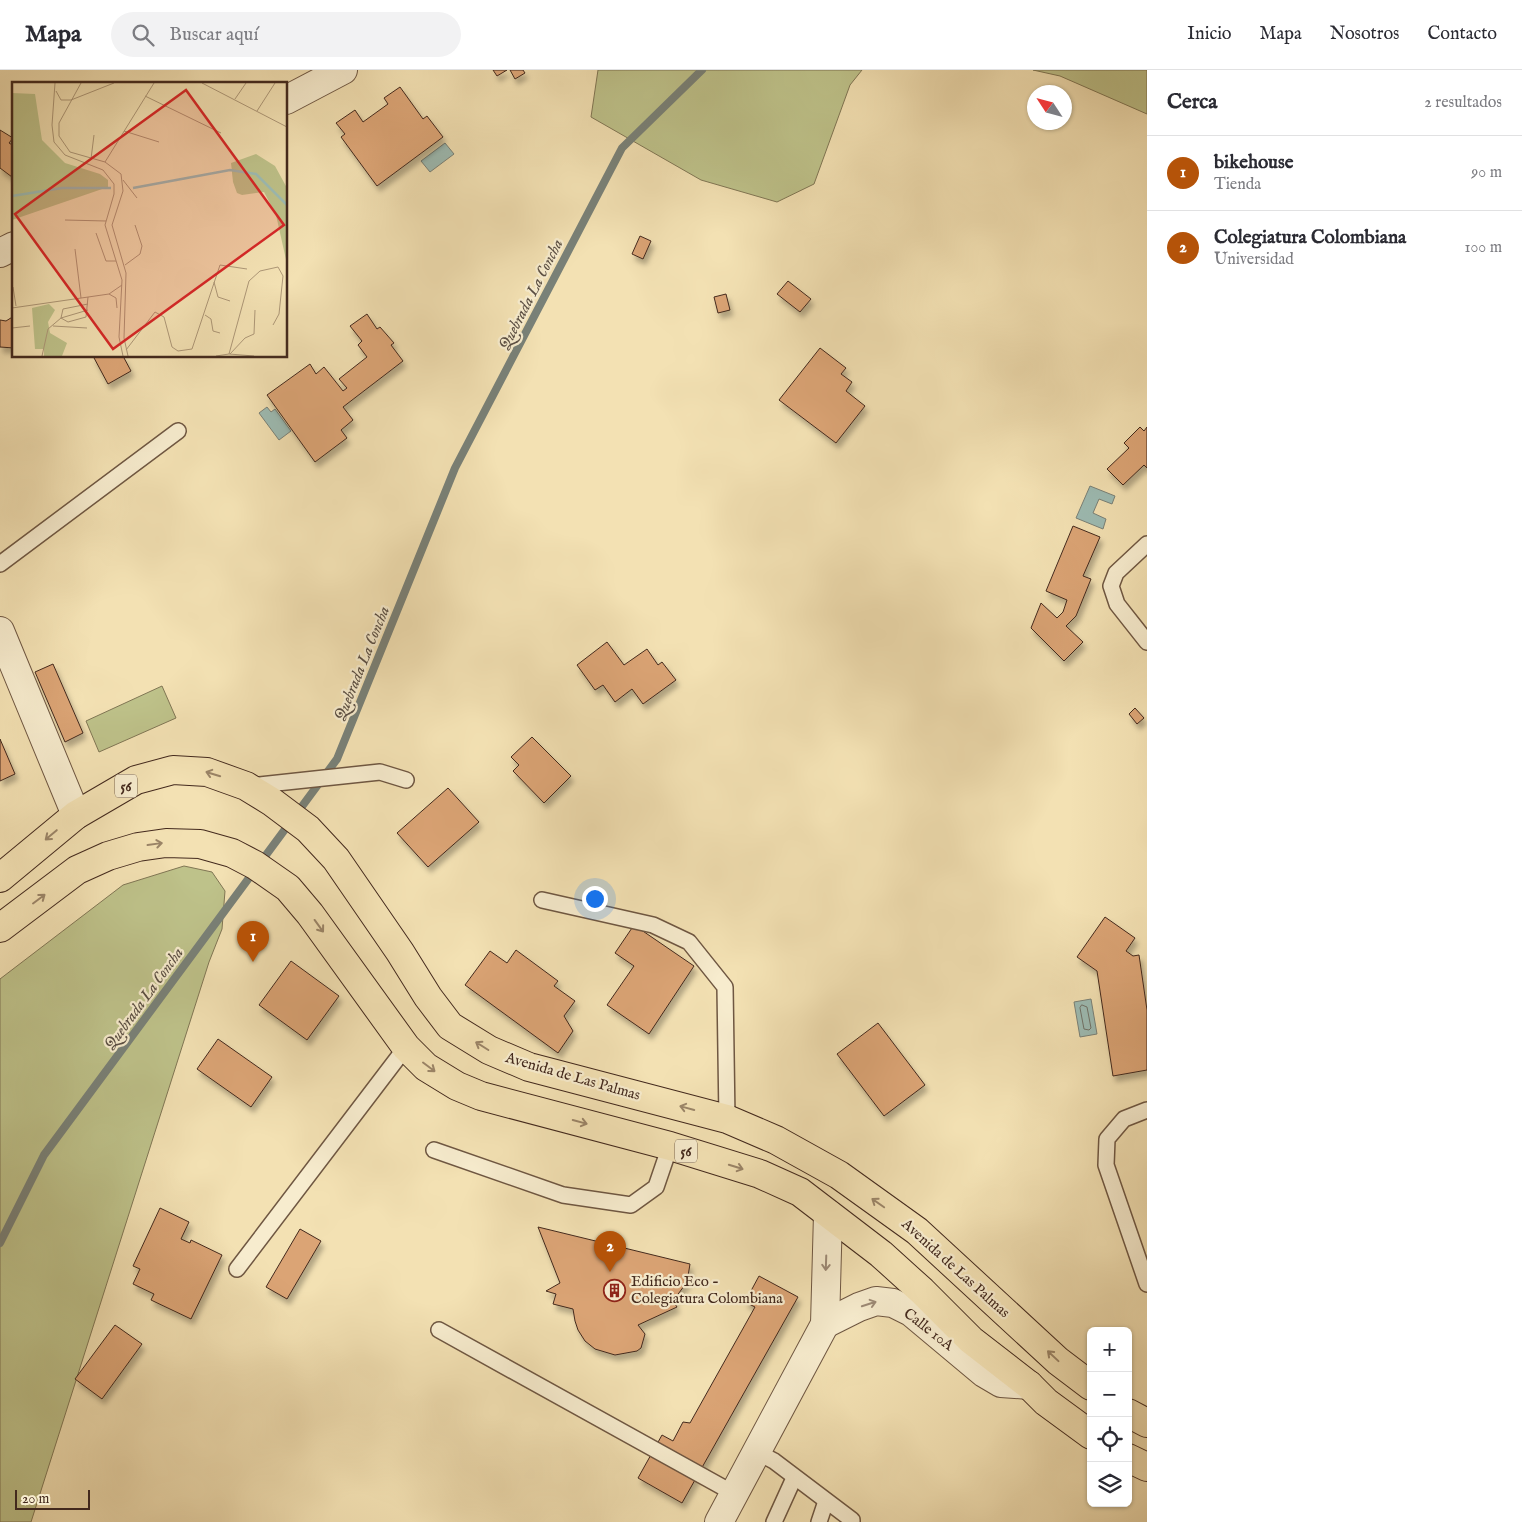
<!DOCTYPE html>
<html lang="es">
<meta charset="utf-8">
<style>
body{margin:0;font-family:"IM FELL English",serif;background:#f2f2f3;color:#2b2b33}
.controls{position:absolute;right:15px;bottom:15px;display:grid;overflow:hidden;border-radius:8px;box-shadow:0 1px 4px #0004}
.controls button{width:45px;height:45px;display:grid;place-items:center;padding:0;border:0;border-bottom:1px solid #e1e1e2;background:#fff;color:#2b2b33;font:25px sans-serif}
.compass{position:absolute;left:1027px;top:15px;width:45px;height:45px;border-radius:50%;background:#fff;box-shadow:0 1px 4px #0004;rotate:306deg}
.scale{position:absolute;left:15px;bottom:12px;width:75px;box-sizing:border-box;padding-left:5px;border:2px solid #43291d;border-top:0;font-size:14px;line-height:18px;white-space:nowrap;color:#43291d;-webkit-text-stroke:4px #f7ecce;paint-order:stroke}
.you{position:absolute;left:594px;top:828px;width:18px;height:18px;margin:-12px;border:4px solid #fff;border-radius:50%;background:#1a73e8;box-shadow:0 0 0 8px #1a73e833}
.badge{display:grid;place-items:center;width:32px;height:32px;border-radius:50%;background:#b45309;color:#fff;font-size:16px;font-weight:700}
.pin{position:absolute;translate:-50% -41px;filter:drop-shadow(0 1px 2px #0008)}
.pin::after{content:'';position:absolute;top:26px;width:18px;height:15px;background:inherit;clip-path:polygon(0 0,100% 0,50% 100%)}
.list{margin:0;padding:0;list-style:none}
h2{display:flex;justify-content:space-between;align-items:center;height:65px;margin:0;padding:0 20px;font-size:21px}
h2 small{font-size:16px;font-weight:400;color:#7c7c81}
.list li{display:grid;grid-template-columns:32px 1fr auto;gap:15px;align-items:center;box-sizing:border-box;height:75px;padding:0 20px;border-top:1px solid #e1e1e2}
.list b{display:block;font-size:19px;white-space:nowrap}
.list p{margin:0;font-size:16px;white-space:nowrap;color:#7c7c81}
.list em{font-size:16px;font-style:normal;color:#7c7c81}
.icon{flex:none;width:28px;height:28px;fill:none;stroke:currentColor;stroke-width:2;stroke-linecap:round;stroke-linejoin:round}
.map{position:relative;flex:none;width:1147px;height:1452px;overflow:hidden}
header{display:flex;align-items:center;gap:30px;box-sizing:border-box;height:70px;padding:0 25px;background:#fff;border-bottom:1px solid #e1e1e2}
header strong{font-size:24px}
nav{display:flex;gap:28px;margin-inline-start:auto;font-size:18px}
.search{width:350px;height:45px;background:#f2f2f3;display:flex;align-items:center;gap:12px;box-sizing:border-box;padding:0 18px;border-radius:28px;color:#7c7c81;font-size:19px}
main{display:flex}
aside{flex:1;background:#fff}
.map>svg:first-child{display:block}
.green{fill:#bec28a;stroke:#807654}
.water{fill:#9dbcb4;stroke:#798178}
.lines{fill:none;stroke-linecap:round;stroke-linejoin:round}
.shore{stroke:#707268;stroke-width:1}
.stream{stroke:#798178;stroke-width:8}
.building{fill:#dba475;stroke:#43291d;filter:url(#shadow)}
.lane-casing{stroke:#6f5742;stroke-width:18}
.street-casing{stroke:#6f5742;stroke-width:30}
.primary-casing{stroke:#43291d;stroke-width:30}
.lane{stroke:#f7ecce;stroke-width:15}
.street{stroke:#f7ecce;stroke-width:28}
.primary{stroke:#f3e1b3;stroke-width:28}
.oneway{stroke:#9b8568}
.oneway2{stroke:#9d8a76}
.labels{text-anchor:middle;stroke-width:4.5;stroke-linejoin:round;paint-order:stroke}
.shield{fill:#f7ecce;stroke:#796452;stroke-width:1}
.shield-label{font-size:14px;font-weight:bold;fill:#43291d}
.street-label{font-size:15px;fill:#43291d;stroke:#f7ecce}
.poi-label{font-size:15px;fill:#43291d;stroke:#f7ecce;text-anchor:start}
.water-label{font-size:16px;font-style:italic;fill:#5a4e43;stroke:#f7ecce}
.inset-river{fill:none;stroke:#9dbcb4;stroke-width:2.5}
.inset-road{fill:none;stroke:#ad9777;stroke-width:1}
.view{fill:#d62828;fill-opacity:0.15;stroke:#d62828;stroke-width:2.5}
.inset-edge{fill:none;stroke:#43291d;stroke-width:2.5}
</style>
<header>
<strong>Mapa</strong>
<div class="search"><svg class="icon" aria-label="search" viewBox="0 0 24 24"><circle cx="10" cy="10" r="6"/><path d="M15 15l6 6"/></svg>Buscar aquí</div>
<nav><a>Inicio</a><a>Mapa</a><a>Nosotros</a><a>Contacto</a></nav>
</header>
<main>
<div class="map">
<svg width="1147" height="1452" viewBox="0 0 1147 1452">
<defs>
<filter id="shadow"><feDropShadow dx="3" dy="5.5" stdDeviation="2.5" flood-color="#0004"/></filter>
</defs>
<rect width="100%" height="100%" fill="#f3e1b3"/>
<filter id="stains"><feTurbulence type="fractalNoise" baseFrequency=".004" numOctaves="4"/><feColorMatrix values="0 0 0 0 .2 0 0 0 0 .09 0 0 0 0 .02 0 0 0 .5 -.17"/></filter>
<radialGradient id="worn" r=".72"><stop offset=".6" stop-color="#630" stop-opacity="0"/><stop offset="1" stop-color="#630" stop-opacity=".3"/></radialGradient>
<g class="green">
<polygon points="598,0 862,0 850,15 814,114 777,132 701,110 591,47"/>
<polygon points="1033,0 1147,0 1147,44 1060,6"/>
<polygon points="162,616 176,648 99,682 86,651"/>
<polygon points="184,796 212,802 225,821 222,859 209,892 31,1452 0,1452 0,909 123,815"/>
</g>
<g class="water">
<polygon points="445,73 454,84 430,102 421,91"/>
<polygon points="267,337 271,342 275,339 291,361 279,370 259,343"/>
<polygon points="1090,416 1115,426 1112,434 1099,429 1093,443 1106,449 1103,459 1076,448"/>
<polygon points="1091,929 1097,964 1080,967 1074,932"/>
</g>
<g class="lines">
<polygon class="shore" points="1082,935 1087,937 1091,958 1089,960 1084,959 1080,938"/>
<polyline class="stream" points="0,1173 44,1085 337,689 455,398 622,78 702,0"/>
</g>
<g class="building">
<polygon points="493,0 507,0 497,6"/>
<polygon points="510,0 523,0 525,3 515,9"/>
<polygon points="400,17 423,49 427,46 443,67 377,116 341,67 345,64 336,53 355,40 363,52 388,34 384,28"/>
<polygon points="0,60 13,68 9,73 14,76 14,105 12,107 0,98"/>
<polygon points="640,166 651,171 643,189 632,184"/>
<polygon points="788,211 811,229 800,242 777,224"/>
<polygon points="726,224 730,240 718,243 714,227"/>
<polygon points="367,244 377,259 380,257 394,273 391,275 403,291 343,337 353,350 341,360 347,368 315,392 267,325 310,294 316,304 324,297 343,321 347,318 339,309 367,287 358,275 362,271 350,256"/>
<polygon points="14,246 14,278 0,277 0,250 6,251"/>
<polygon points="820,278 846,298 841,304 852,312 846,321 865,336 836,373 779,330"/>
<polygon points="93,286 123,286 131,301 108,314"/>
<polygon points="1140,357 1144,361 1147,357 1147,398 1144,395 1123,415 1107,399 1129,378 1124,373"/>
<polygon points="1073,456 1100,467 1083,506 1091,509 1076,546 1066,556 1083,572 1064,591 1031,558 1041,533 1057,548 1063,542 1067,530 1046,521"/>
<polygon points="607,572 624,595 647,579 658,595 662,592 676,610 643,634 632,619 615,632 603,615 595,620 577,595"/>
<polygon points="53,594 83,663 65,672 35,602"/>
<polygon points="1135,638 1144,648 1137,654 1129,644"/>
<polygon points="532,667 571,706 544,733 513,701 519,695 511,687"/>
<polygon points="0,669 15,704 0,711"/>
<polygon points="448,718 479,752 428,797 397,763"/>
<polygon points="1105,847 1135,868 1126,881 1133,886 1139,885 1147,940 1147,1000 1113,1006 1097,901 1077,887"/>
<polygon points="634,855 694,896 649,964 607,935 634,896 615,883"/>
<polygon points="516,880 558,911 554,916 575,931 564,946 573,961 558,983 465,915 490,881 507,893"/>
<polygon points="291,891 339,926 307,970 259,935"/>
<polygon points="878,953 925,1015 884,1046 837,984"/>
<polygon points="218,969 272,1007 251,1037 197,999"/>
<polygon points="160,1138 189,1152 181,1169 190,1173 191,1170 222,1185 191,1249 151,1230 154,1224 133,1214 140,1199 133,1196"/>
<polygon points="538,1157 690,1194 687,1212 673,1231 677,1237 638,1255 645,1264 641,1278 637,1281 615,1285 595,1279 585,1271 578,1260 575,1251 573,1239 553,1234 556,1224 546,1221 560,1213"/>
<polygon points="300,1159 321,1171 287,1229 266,1217"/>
<polygon points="759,1206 798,1227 682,1433 638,1408 662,1365 673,1371 683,1352 690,1353 755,1237 745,1232"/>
<polygon points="115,1255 142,1274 102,1329 75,1309"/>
</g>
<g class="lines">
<defs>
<g id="lane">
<polyline points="1147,474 1116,503 1111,516 1117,534 1147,572"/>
<polyline points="0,494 178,361"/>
<polyline points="249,716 380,702 406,710"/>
<polyline points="542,830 653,855 689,872 725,917 727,1049"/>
<polyline points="1147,1040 1124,1049 1107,1069 1106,1095 1147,1214"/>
<polyline points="434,1080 563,1125 631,1135 656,1117 670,1076"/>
<polyline points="237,1199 406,977"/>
<polyline points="439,1260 735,1424"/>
<polyline points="757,1382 774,1391 852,1450 852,1452"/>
<polyline points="774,1452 794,1408"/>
<polyline points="819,1452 826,1431"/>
</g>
<g id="street">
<polyline points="286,30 343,0"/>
<polyline points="0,183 14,176"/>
<polyline points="0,561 76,745"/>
<polyline points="825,1254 859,1237 876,1231 893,1233 911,1242 984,1303 1001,1313 1029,1315"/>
<polyline points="719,1452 825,1254 828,1144"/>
</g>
<g id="primary">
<polyline points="0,808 76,745 136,710 173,700 207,702 246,716 272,732 308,759 336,789 400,882 428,927 450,956 489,980 529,997 727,1049 776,1070 839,1105 917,1161 1058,1291 1091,1316"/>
<polyline points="0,858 77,800 108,786 138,777 166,773 200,774 232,783 255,795 288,818 310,844 406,977 426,997 457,1016 481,1026 670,1076 760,1104 800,1122 881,1184 922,1221 971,1270 1029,1315 1046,1332 1091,1365"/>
<polyline points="1128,1343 1147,1353"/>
<polyline points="1128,1388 1147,1397"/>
</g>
</defs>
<use href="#lane" class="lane-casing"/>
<use href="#street" class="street-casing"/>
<use href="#primary" class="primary-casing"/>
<use href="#lane" class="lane"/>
<use href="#street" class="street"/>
<use href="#primary" class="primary"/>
</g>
<defs><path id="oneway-shaft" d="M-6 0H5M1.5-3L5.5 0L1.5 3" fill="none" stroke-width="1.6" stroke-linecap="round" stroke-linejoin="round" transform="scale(1.25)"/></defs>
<g class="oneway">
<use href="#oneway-shaft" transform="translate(213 704) rotate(-163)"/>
<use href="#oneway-shaft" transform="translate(51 765) rotate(140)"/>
<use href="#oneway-shaft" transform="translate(155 774) rotate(-8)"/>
<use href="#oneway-shaft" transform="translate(39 829) rotate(-37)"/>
<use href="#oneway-shaft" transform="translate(319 856) rotate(54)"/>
<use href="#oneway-shaft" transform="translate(482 976) rotate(-148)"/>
<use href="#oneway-shaft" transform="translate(429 997) rotate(37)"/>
<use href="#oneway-shaft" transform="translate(687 1038) rotate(-165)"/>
<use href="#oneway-shaft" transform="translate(580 1052) rotate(15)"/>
<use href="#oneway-shaft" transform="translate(736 1097) rotate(17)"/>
<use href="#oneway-shaft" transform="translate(878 1133) rotate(-145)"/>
<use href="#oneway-shaft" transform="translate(1053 1286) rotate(-137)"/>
</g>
<g class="oneway2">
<use href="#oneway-shaft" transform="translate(826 1193) rotate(92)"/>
<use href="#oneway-shaft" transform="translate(869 1234) rotate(-18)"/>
</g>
<defs>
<symbol id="building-ring" viewBox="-11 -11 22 22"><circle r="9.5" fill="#f7ecce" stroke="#8f2418" stroke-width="1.5"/><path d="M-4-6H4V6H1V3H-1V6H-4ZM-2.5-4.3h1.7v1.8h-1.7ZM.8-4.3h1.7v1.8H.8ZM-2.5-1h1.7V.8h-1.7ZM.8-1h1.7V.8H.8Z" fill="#8f2418"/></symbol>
</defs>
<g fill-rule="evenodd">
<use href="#building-ring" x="602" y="1208" width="25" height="25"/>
</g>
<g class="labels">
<g class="shield">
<rect x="115" y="704.5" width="22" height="23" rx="4"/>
<rect x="675" y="1069.5" width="22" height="23" rx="4"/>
</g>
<g class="shield-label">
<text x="126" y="721">56</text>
<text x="686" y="1086">56</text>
</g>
<g class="street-label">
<text transform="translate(573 1006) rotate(16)" y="5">Avenida de Las Palmas</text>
<text transform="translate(956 1198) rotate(42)" y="5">Avenida de Las Palmas</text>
<text transform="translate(929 1259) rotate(38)" y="5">Calle 10A</text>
</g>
<g class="poi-label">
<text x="631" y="1216">Edificio Eco -<tspan x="631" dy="17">Colegiatura Colombiana</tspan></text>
</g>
<g class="water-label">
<text transform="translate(530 224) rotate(-63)" y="6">Quebrada La Concha</text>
<text transform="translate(361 593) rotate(-68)" y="6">Quebrada La Concha</text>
<text transform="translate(143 928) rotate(-54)" y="6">Quebrada La Concha</text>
</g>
</g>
<g transform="translate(12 12)">
<rect width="275" height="275" fill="#f3e1b3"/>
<path d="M0 11 23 12 30 58 53 81 88 92 96 98V105L0 138ZM244 72 263 84 275 106V182L264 133 252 110 230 113 225 111 221 100 219 81ZM37 222 43 228 36 240 38 251 55 261 50 274H32V267H23L20 226Z" fill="#bec28a"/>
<path class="inset-river" d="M121 106 218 88 244 92 275 123M0 114 50 106H99"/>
<path class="inset-road" d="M43 1 40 43 42 60 53 73 91 88 102 102V112L93 143 110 198 107 255 111 274M69 1 47 41V54L58 70 93 80 109 92 111 109 100 143 114 191 112 256 116 274M190 1 275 45M44 9 49 18H59M133 14 209 51M223 17 234 1M59 18 102 1M245 29 263 1M112 49 147 60M79 77 82 53M93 80 142 1M111 98 125 116M53 138 94 139M84 151 94 179H104M63 167 69 216M113 183 128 172 130 164 123 143M202 200 206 215 218 219M1 205 4 224M97 212 104 216 105 226M0 226 97 212 110 203M193 233 199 237 201 249 208 251M49 236 56 240 74 235 76 215M49 236 51 227 76 222M41 244 75 246M0 246 18 244M114 268 143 230 152 235 160 265 166 269 180 267 208 183 235 187M217 272 242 274M218 272 233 256 242 252 243 228M30 274 36 247 49 236 76 228M204 274 217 272 237 199 248 189 266 185 271 194 267 232 261 243"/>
<path class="view" d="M174 8 272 143 101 267 3 132Z"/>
<rect width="275" height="275" class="inset-edge"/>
</g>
<rect width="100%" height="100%" filter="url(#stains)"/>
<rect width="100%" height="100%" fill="url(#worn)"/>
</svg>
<div class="controls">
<button>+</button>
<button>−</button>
<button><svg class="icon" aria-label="locate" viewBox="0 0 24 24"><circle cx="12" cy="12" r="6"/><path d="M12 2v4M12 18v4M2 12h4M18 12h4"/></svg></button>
<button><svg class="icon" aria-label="layers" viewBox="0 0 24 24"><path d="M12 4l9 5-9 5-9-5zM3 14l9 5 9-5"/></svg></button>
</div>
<svg class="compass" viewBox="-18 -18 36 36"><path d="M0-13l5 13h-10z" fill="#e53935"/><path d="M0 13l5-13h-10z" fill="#7c7c81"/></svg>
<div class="scale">20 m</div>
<div class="you"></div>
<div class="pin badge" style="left:253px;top:892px">1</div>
<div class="pin badge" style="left:610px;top:1202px">2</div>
</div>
<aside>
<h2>Cerca<small>2 resultados</small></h2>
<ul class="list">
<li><span class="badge">1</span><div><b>bikehouse</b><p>Tienda</p></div><em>90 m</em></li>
<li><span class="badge">2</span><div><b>Colegiatura Colombiana</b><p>Universidad</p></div><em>100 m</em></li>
</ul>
</aside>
</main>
